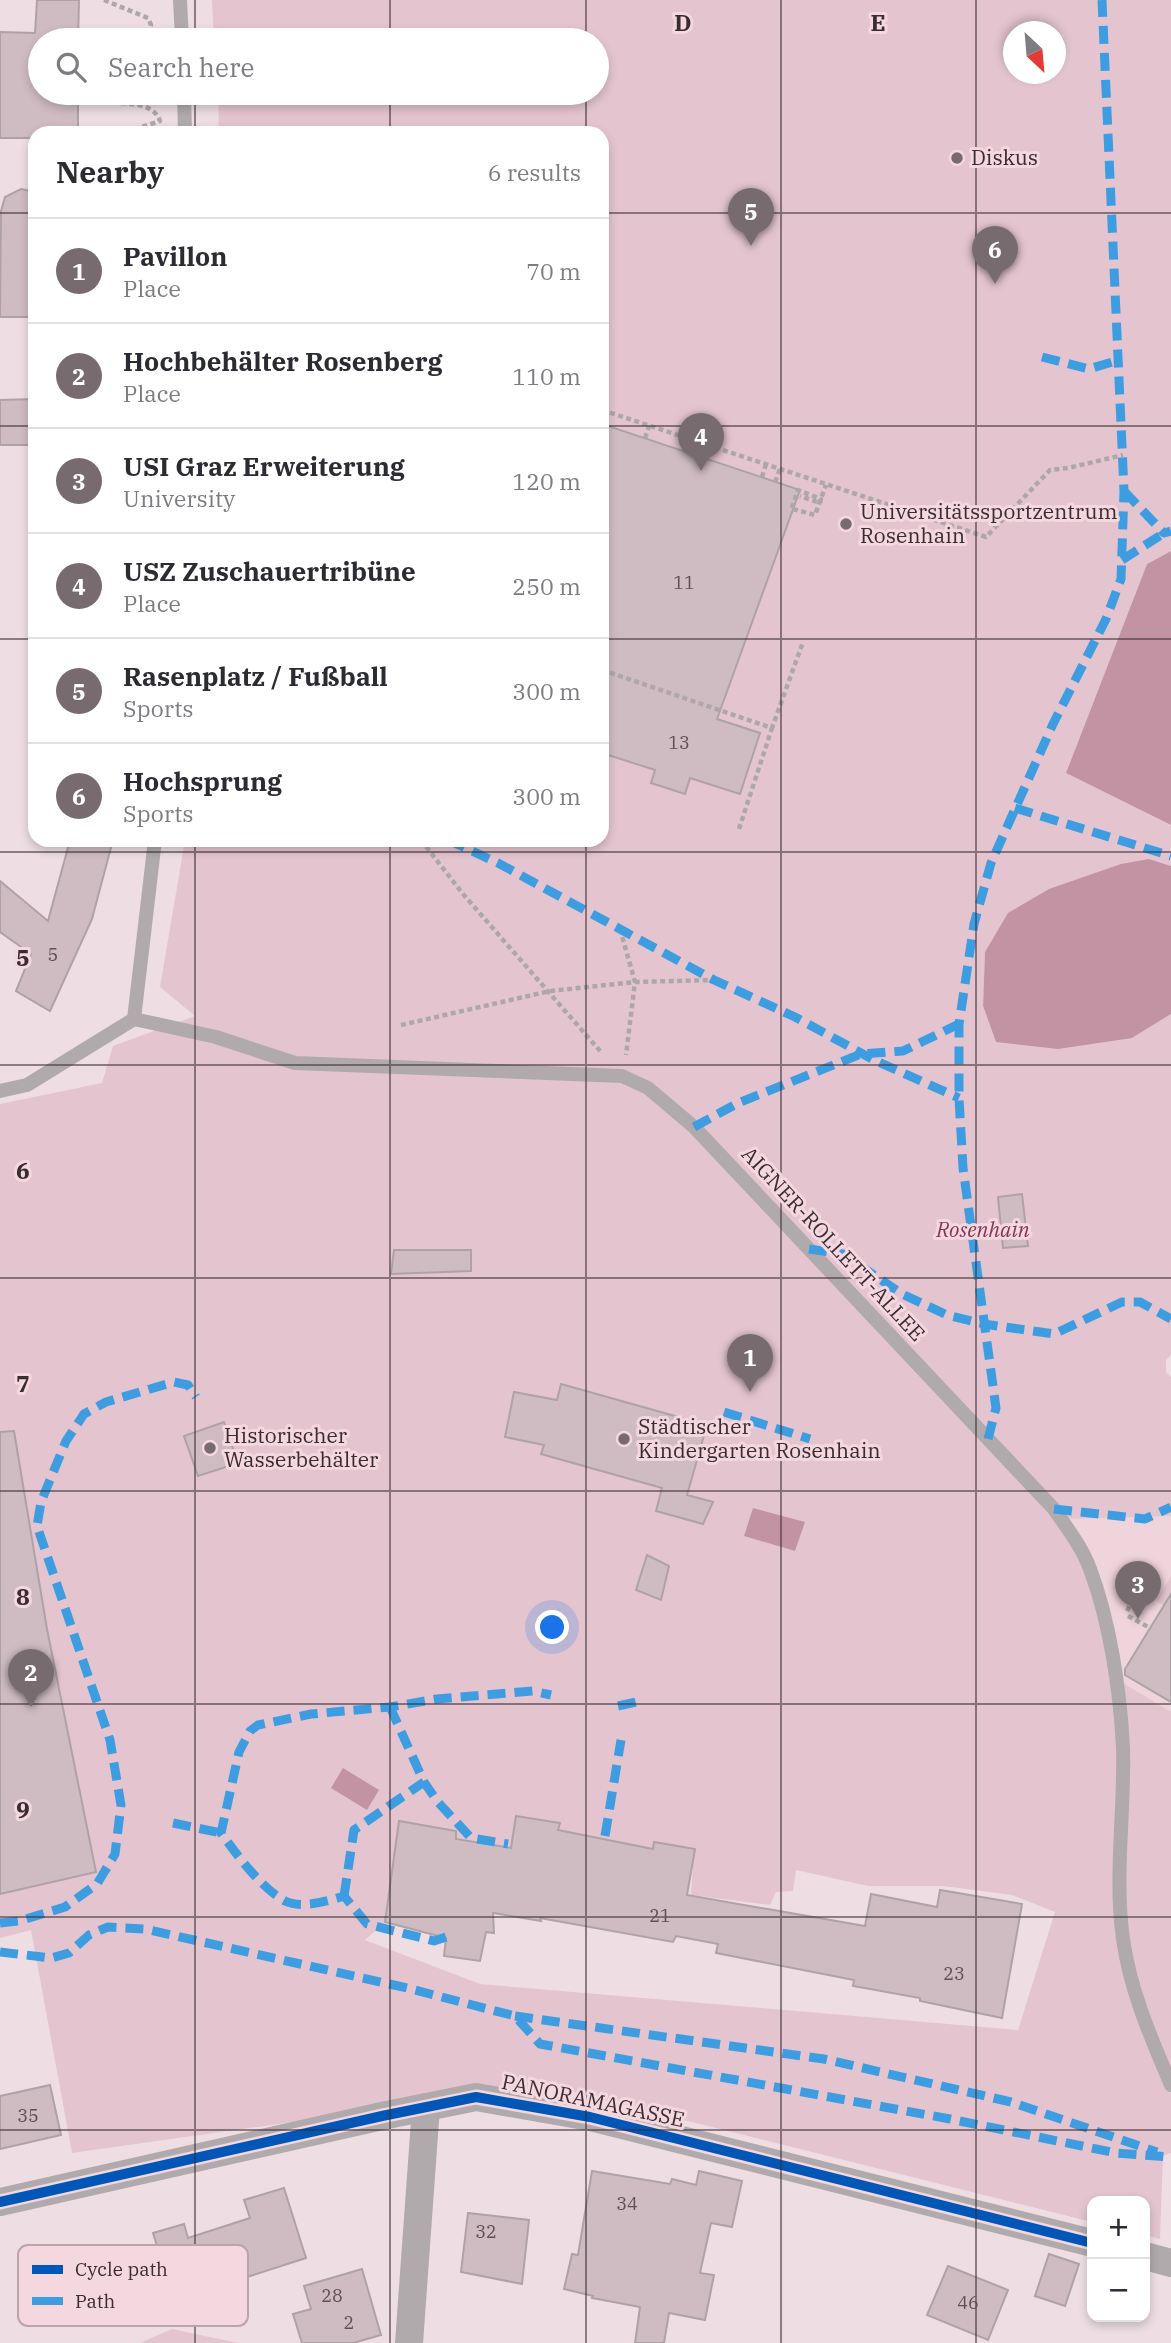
<!DOCTYPE html>
<meta charset="utf-8">
<style>
body{margin:0;font-family:"IBM Plex Serif",serif;background:#f2f2f3;color:#2b2b33}
.controls{position:absolute;right:21px;bottom:21px;display:grid;overflow:hidden;border-radius:14px;box-shadow:0 4px 10px #0003}
.controls button{width:63px;height:63px;display:grid;place-items:center;padding:0;border:0;border-bottom:2px solid #e1e1e2;background:#fff;color:#2b2b33;font:35px sans-serif}
.compass{position:absolute;left:1003px;top:21px;width:63px;height:63px;border-radius:50%;background:#fff;box-shadow:0 4px 10px #0003;rotate:154deg}
.you{position:absolute;left:553px;top:1628px;width:24px;height:24px;margin:-18px;border:5px solid #fff;border-radius:50%;background:#1a73e8;box-shadow:0 0 0 10px #1a73e833}
.badge{display:grid;place-items:center;width:46px;height:46px;border-radius:50%;background:#786b6f;color:#fff;font-size:23px;font-weight:700}
.pin{position:absolute;translate:-50% -58px;filter:drop-shadow(0 2px 4px #0008)}
.pin::after{content:'';position:absolute;top:37px;width:24px;height:21px;background:inherit;clip-path:polygon(0 0,100% 0,50% 100%)}
.list{margin:0;padding:0;list-style:none}
h2{display:flex;justify-content:space-between;align-items:center;height:91px;margin:0;padding:0 28px;font-size:30px}
h2 small{font-size:23px;font-weight:400;color:#7c7c81}
.list li{display:grid;grid-template-columns:46px 1fr auto;gap:21px;align-items:center;box-sizing:border-box;height:105px;padding:0 28px;border-top:2px solid #e1e1e2}
.list b{display:block;font-size:26px;white-space:nowrap}
.list p{margin:0;font-size:23px;white-space:nowrap;color:#7c7c81}
.list em{font-size:23px;font-style:normal;color:#7c7c81}
.icon{flex:none;width:38px;height:38px;fill:none;stroke:currentColor;stroke-width:2;stroke-linecap:round;stroke-linejoin:round}
.map{position:relative;flex:none;width:1171px;height:2343px;overflow:hidden}
.search{position:absolute;background:#fff;box-shadow:0 4px 10px #0003;left:28px;top:28px;width:581px;height:77px;display:flex;align-items:center;gap:18px;box-sizing:border-box;padding:0 24px;border-radius:38px;color:#7c7c81;font-size:26px}
.panel{position:absolute;background:#fff;box-shadow:0 4px 10px #0003;left:28px;top:126px;width:581px;height:721px;border-radius:21px}
.map>svg:first-child{display:block}
.built{fill:#f0d4dc}
.green{fill:#e4c5cf;fill-rule:evenodd}
.water{fill:#c294a3}
.building{fill:#cfbcc2;stroke:#afa2a6;stroke-width:2}
.lines{fill:none;stroke-linecap:round;stroke-linejoin:round}
.path{stroke:#ada7a9;stroke-width:4.5;stroke-dasharray:5 3.5;stroke-linecap:butt}
.lane{stroke:#b1aaad;stroke-width:14}
.street{stroke:#b1aaad;stroke-width:28}
.quiet{stroke:#3e9de1;stroke-width:9;stroke-dasharray:18 9;stroke-linecap:butt}
.cycleway-casing{stroke:#f5d7e0;stroke-width:15}
.cycleway{stroke:#0057b8;stroke-width:10}
.grid{fill:none;stroke:#392d31;stroke-width:2;stroke-opacity:0.55}
.poi-dot{fill:#786b6f;stroke:#f5d7e0;stroke-width:2.5}
.labels{text-anchor:middle;stroke-width:6;stroke-linejoin:round;paint-order:stroke}
.number-label{font-size:18px;fill:#5e5155}
.poi-label{font-size:21px;fill:#392d31;stroke:#f5d7e0;text-anchor:start}
.park-label{font-size:21px;font-style:italic;fill:#833956;stroke:#f5d7e0}
.street-label{font-size:21px;fill:#392d31;stroke:#f5d7e0}
.key{fill:#f5d7e0;stroke:#bda4ac;stroke-width:2}
.key-label{font-size:19px;fill:#392d31}
.grid-label{font-size:23px;text-anchor:middle;font-weight:bold;fill:#392d31;stroke:#f5d7e0;stroke-width:6;stroke-linejoin:round;paint-order:stroke}
</style>
<div class="map">
<svg width="1171" height="2343" viewBox="0 0 1171 2343">
<rect width="100%" height="100%" fill="#eedee3"/>
<polygon class="built" points="1171,1516 1171,1712 1125,1684 1115,1674 1067,1519"/>
<g class="green">
<path d="M212 0H1171V551L1147 564 1066 773 1171 825V866L1149 859 985 952 983 1006 996 1042 1132 1038 1171 1014V1355L1166 1360V1372L1171 1377V1516L1068 1519 1089 1567 1115 1674 1125 1684 1171 1712V2153L1163 2156 1160 2239 1145 2235V2201H1092V2222L548 2086 72 2153 31 1930 0 1938V1104L102 1083 113 1046 195 1016 160 987 185 840H602V133H219L218 93H597V40H214ZM1014 32H1056V74H1014ZM517 1816 560 1823 558 1830 653 1849 654 1842 694 1849 691 1895 770 1905 776 1892 793 1891 796 1870 868 1886H943L1012 1895 1055 1912 1018 2030 480 1984 365 1940 385 1922 399 1821 456 1831V1839L511 1852Z"/>
<polygon points="1171,1576 1171,1594 1164,1606 1156,1601"/>
<polygon points="172,2329 238,2343 140,2343"/>
</g>
<g class="water">
<polygon points="1171,551 1171,825 1066,773 1147,564"/>
<polygon points="1149,859 1171,866 1171,1014 1132,1038 1058,1049 996,1042 983,1006 985,952 1008,913 1049,889 1121,864"/>
<polygon points="753,1508 805,1522 795,1551 744,1536"/>
<polygon points="343,1768 379,1790 367,1810 331,1788"/>
</g>
<g class="building">
<polygon points="37,0 79,0 78,40 40,40 40,93 78,93 78,133 35,133 35,138 0,138 0,32 35,33"/>
<polygon points="21,189 35,192 35,317 0,317 1,211 5,197"/>
<polygon points="35,399 35,445 0,445 0,400"/>
<polygon points="602,424 800,490 717,719 760,733 740,794 690,778 685,794 651,783 655,770 602,753"/>
<polygon points="70,840 113,840 92,919 50,1011 16,991 31,954 0,932 0,881 48,921"/>
<polygon points="1022,1194 1028,1246 1003,1248 998,1197"/>
<polygon points="394,1250 471,1250 471,1271 391,1274"/>
<polygon points="561,1384 707,1425 687,1495 713,1502 703,1524 656,1511 662,1488 541,1454 544,1445 505,1437 514,1392 557,1400"/>
<polygon points="224,1422 238,1463 198,1476 184,1436"/>
<polygon points="14,1431 47,1629 96,1872 0,1894 0,1432"/>
<polygon points="647,1555 669,1566 661,1600 636,1590"/>
<polygon points="1171,1594 1171,1702 1125,1675 1125,1669"/>
<polygon points="516,1816 560,1823 558,1830 653,1849 654,1842 695,1849 687,1895 865,1926 871,1894 937,1907 940,1890 1022,1904 1002,2018 920,2001 920,1998 853,1986 854,1980 716,1953 718,1944 676,1936 673,1942 540,1918 541,1921 493,1913 494,1933 486,1932 480,1961 444,1956 446,1938 385,1922 399,1821 456,1831 456,1839 511,1848"/>
<polygon points="50,2085 61,2135 0,2149 0,2096"/>
<polygon points="592,2171 670,2184 672,2179 696,2185 699,2171 742,2181 732,2227 711,2223 700,2273 714,2275 705,2320 669,2313 664,2343 635,2343 640,2307 592,2298 593,2296 564,2289 572,2254 578,2255"/>
<polygon points="284,2188 306,2258 244,2278 248,2291 234,2295 236,2302 192,2316 184,2290 172,2294 153,2233 184,2224 188,2238 250,2218 244,2200"/>
<polygon points="468,2213 529,2220 522,2284 461,2272"/>
<polygon points="1049,2254 1079,2264 1065,2306 1035,2296"/>
<polygon points="948,2266 1008,2290 988,2340 927,2315"/>
<polygon points="362,2269 381,2335 353,2343 302,2343 293,2314 311,2309 304,2286"/>
</g>
<g class="lines">
<g class="path">
<polyline points="104,0 148,18 151,25 148,32 114,40"/>
<path d="M111 93 113 102C131 105 153 102 160 121L123 133"/>
<polyline points="602,410 986,537 1050,470 1068,468 1123,455"/>
<polyline points="645,438 649,426"/>
<polyline points="762,477 766,464"/>
<polyline points="775,482 780,469"/>
<polyline points="792,508 798,490 821,499 820,503 800,496"/>
<polyline points="793,509 815,515 826,485"/>
<polyline points="602,670 772,728 803,642"/>
<polyline points="739,829 772,728"/>
<polyline points="421,840 463,894 601,1052"/>
<polyline points="620,929 635,982 626,1055"/>
<polyline points="401,1025 550,991 635,982 714,980"/>
<polyline points="1127,1611 1134,1597"/>
<polyline points="1128,1616 1150,1628"/>
</g>
<g class="lane">
<polyline points="180,0 182,40"/>
<polyline points="184,93 185,133"/>
<path d="M134 1019 216 1037 295 1063 622 1076 648 1088 694 1127 1054 1509C1067 1528 1082 1547 1090 1569 1110 1622 1120 1690 1123 1747 1125 1811 1114 1875 1123 1939 1130 1990 1151 2038 1171 2085"/>
<polyline points="134,1019 155,840"/>
<polyline points="0,1091 27,1085 134,1019"/>
</g>
<g class="street">
<polyline points="0,2202 382,2116 476,2097 590,2117 1092,2243"/>
<polyline points="1145,2256 1171,2263"/>
<polyline points="409,2343 426,2107"/>
</g>
<g class="quiet">
<polyline points="1042,357 1089,369 1119,360"/>
<polyline points="1124,491 1164,533 1171,531"/>
<polyline points="1122,560 1164,533"/>
<polyline points="1015,808 1171,856"/>
<polyline points="448,840 498,863 714,980 795,1017 874,1060 959,1098"/>
<polyline points="694,1127 738,1103 861,1054 903,1051 959,1024"/>
<polyline points="809,1249 843,1254 902,1294 947,1315 984,1324 1054,1334 1122,1302 1140,1302 1171,1319"/>
<polyline points="724,1412 810,1439"/>
<polyline points="988,1439 996,1408 963,1168 959,1098 959,1024 974,924 991,863 1053,724 1106,619 1121,579 1124,491 1102,0"/>
<polyline points="1054,1509 1145,1519 1171,1507"/>
<polyline points="618,1706 641,1701"/>
<polyline points="390,1707 424,1782 437,1801 471,1838 508,1844"/>
<polyline points="173,1823 221,1833"/>
<polyline points="605,1836 621,1740"/>
<polyline points="344,1896 354,1830 424,1782"/>
<polyline points="0,1923 19,1921 65,1907 97,1884 115,1854 121,1805 110,1740 37,1526 41,1502 66,1441 84,1414 106,1402 174,1382 188,1385 196,1397"/>
<path d="M446 1937 434 1941 367 1924 344 1896C328 1901 301 1909 285 1901 260 1887 238 1856 221 1833L239 1752 250 1731 258 1725 311 1714 390 1707 437 1699 533 1691 551 1695"/>
<polyline points="0,1952 51,1958 69,1953 89,1935 108,1927 145,1929 407,1988 515,2016 540,2044 950,2119 1116,2153 1171,2157"/>
<polyline points="515,2016 824,2059 1011,2102 1157,2152"/>
</g>
<defs>
<polyline id="cycleway" points="0,2202 382,2116 476,2097 590,2117 1092,2243"/>
</defs>
<use href="#cycleway" class="cycleway-casing"/>
<use href="#cycleway" class="cycleway"/>
</g>
<path class="grid" d="M195 0V40M390 0V40M586 0V40M781 0V2343M976 0V2343M195 93V133M390 93V133M586 93V133M0 213H35M602 213H1171M0 426H35M602 426H1171M0 639H35M602 639H1171M195 840V2343M390 840V2343M586 840V2343M0 852H1171M0 1065H1171M0 1278H1171M0 1491H1171M0 1704H1171M0 1917H1171M0 2130H1171"/>
<g class="poi-dot">
<circle cx="957" cy="158" r="7"/>
<circle cx="846" cy="524" r="7"/>
<circle cx="624" cy="1439" r="7"/>
<circle cx="210" cy="1448" r="7"/>
</g>
<g class="labels">
<g class="number-label">
<text x="684" y="589">11</text>
<text x="679" y="749">13</text>
<text x="53" y="961">5</text>
<text x="660" y="1922">21</text>
<text x="954" y="1980">23</text>
<text x="28" y="2122">35</text>
<text x="627" y="2210">34</text>
<text x="486" y="2238">32</text>
<text x="332" y="2302">28</text>
<text x="968" y="2309">46</text>
<text x="349" y="2329">2</text>
</g>
<g class="poi-label">
<text x="971" y="165">Diskus</text>
<text x="860" y="519">Universitätssportzentrum<tspan x="860" dy="24">Rosenhain</tspan></text>
<text x="638" y="1434">Städtischer<tspan x="638" dy="24">Kindergarten Rosenhain</tspan></text>
<text x="224" y="1443">Historischer<tspan x="224" dy="24">Wasserbehälter</tspan></text>
</g>
<g class="park-label">
<text x="983" y="1237">Rosenhain</text>
</g>
<g class="street-label">
<text transform="translate(833 1244) rotate(47)" y="7">AIGNER-ROLLETT-ALLEE</text>
<text transform="translate(593 2101) rotate(12)" y="7">PANORAMAGASSE</text>
</g>
</g>
<rect x="18" y="2245" width="230" height="81" rx="10" class="key"/>
<rect x="32" y="2265" width="31" height="9" fill="#0057b8"/>
<rect x="32" y="2297" width="31" height="8" fill="#3e9de1"/>
<g class="key-label">
<text x="75" y="2276">Cycle path</text>
<text x="75" y="2308">Path</text>
</g>
<g class="grid-label">
<text x="683" y="31">D</text>
<text x="878" y="31">E</text>
<text x="23" y="966">5</text>
<text x="23" y="1179">6</text>
<text x="23" y="1392">7</text>
<text x="23" y="1605">8</text>
<text x="23" y="1818">9</text>
</g>
</svg>
<div class="controls">
<button>+</button>
<button>−</button>
</div>
<svg class="compass" viewBox="-18 -18 36 36"><path d="M0-13l5 13h-10z" fill="#e53935"/><path d="M0 13l5-13h-10z" fill="#7c7c81"/></svg>
<div class="you"></div>
<div class="pin badge" style="left:750px;top:1392px">1</div>
<div class="pin badge" style="left:31px;top:1707px">2</div>
<div class="pin badge" style="left:1138px;top:1619px">3</div>
<div class="pin badge" style="left:701px;top:471px">4</div>
<div class="pin badge" style="left:751px;top:246px">5</div>
<div class="pin badge" style="left:995px;top:284px">6</div>
<div class="search"><svg class="icon" aria-label="search" viewBox="0 0 24 24"><circle cx="10" cy="10" r="6"/><path d="M15 15l6 6"/></svg>Search here</div>
<section class="panel">
<h2>Nearby<small>6 results</small></h2>
<ul class="list">
<li><span class="badge">1</span><div><b>Pavillon</b><p>Place</p></div><em>70 m</em></li>
<li><span class="badge">2</span><div><b>Hochbehälter Rosenberg</b><p>Place</p></div><em>110 m</em></li>
<li><span class="badge">3</span><div><b>USI Graz Erweiterung</b><p>University</p></div><em>120 m</em></li>
<li><span class="badge">4</span><div><b>USZ Zuschauertribüne</b><p>Place</p></div><em>250 m</em></li>
<li><span class="badge">5</span><div><b>Rasenplatz / Fußball</b><p>Sports</p></div><em>300 m</em></li>
<li><span class="badge">6</span><div><b>Hochsprung</b><p>Sports</p></div><em>300 m</em></li>
</ul>
</section>
</div>
